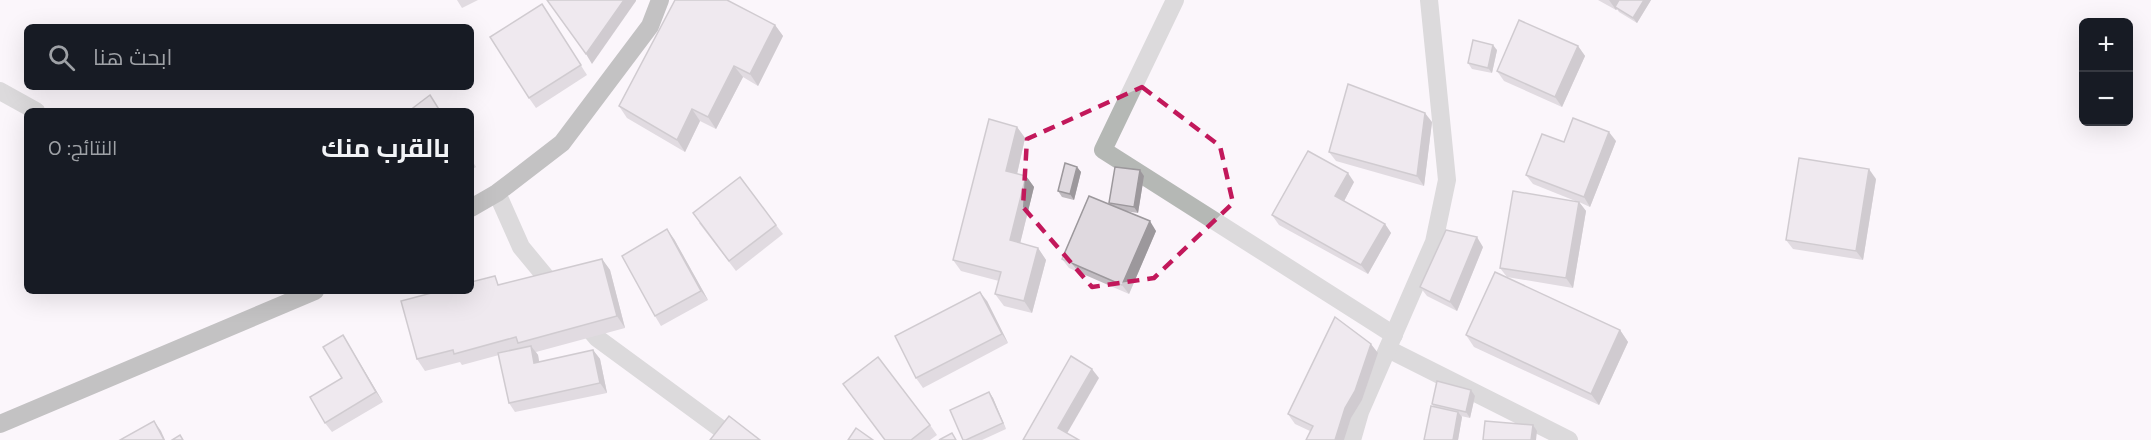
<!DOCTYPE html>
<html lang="ar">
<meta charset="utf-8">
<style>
body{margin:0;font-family:"DM Sans",Cairo,sans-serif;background:#20242c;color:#f1f3f6;direction:rtl}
.controls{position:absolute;right:18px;top:18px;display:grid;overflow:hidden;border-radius:9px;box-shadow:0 6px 24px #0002}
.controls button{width:54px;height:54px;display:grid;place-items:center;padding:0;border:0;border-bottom:2px solid #363941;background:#171b24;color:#f1f3f6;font:30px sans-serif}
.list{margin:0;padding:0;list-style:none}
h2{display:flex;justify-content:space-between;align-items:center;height:78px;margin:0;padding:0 24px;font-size:26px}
h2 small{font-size:20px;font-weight:400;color:#9ea1a6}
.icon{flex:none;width:33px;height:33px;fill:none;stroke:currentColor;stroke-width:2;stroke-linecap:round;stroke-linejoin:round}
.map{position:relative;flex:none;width:2151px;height:440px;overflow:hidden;direction:ltr}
.search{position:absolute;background:#171b24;box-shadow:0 6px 24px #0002;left:24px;top:24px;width:450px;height:66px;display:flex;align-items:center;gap:15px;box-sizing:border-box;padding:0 21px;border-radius:9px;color:#9ea1a6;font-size:22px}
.panel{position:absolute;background:#171b24;box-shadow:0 6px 24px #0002;left:24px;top:108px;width:450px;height:186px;border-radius:9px;direction:rtl}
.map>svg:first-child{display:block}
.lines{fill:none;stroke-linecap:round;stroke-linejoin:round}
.minor{stroke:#b5b8b5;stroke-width:18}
.major{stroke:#7e837e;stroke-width:18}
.wall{fill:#c0bbc0}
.shaded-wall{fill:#9c989c}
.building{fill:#dfd9df;stroke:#9c989c;stroke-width:1.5}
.marked{fill:none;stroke:#c2185b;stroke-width:4.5;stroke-dasharray:12 8;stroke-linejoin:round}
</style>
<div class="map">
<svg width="2151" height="440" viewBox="0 0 2151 440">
<rect width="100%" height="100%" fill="#fbf5fb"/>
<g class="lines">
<g class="minor">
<polyline points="1175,0 1103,150 1394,335"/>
<polyline points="0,91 36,111"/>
<polyline points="497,193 521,247 559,293"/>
<polyline points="581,319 597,338 736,440"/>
<polyline points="1388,349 1569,440"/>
<polyline points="1352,440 1360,412 1434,242 1447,180 1429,0"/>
</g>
<g class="major">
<polyline points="471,208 497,193 562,143 650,26 660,0"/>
<polyline points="0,424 315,291"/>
</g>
</g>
<g class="wall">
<polygon points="457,0 478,0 462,8"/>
<polygon points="1598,0 1651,0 1637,23 1619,12 1617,9 1616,10"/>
<polygon points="542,4 587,75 536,108 529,98"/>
<polygon points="775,25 783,36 758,86 743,77 716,129 700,121 685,152 627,118 619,106"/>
<polygon points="1578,46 1585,56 1562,107 1504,81 1497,71"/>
<polygon points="1497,50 1492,73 1472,69 1468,63"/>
<polygon points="1432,122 1424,186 1336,161 1329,152"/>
<polygon points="1017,127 1025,138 1017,174 1026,176 1034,187 1020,243 1038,248 1046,260 1032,313 1004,306 995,294 999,281 961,271 953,260"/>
<polygon points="1616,141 1590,207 1579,202 1586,211 1573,288 1507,277 1500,268 1578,202 1533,184 1526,175 1564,142"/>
<polygon points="471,159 476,167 471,170"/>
<polygon points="1077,167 1081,172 1074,200 1062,197 1058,191"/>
<polygon points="1140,170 1144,176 1138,213 1125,211 1156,231 1129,294 1069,268 1062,259 1110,204 1109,203"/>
<polygon points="1876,179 1863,260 1793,249 1786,240"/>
<polygon points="1354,182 1344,201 1385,224 1391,233 1368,274 1279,225 1272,215"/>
<polygon points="699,223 776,225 783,234 736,271"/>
<polygon points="674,239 708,300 661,326 655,316"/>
<polygon points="1483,247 1457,311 1427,296 1420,287"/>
<polygon points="602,259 610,270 625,328 536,352 538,355 539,362 593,350 600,359 607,393 515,412 509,403 499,355 462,365 460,362 425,371 417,359 501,284"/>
<polygon points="987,301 1008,343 923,388 916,378"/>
<polygon points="1620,330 1628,342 1599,405 1474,347 1466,335"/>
<polygon points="343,335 383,402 332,432 325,423 342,378"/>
<polygon points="1378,353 1362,400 1351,418 1344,440 1306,440 1310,431 1295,424 1288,414"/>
<polygon points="843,384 930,425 937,435 930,440 885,440"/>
<polygon points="989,392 993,398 1006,429 982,440 963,440"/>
<polygon points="1475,396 1470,418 1461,416 1462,417 1458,440 1424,440 1434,407 1432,404"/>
</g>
<g class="shaded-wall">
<polygon points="624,0 636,0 636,1 592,64 586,54"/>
<polygon points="1609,0 1622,0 1615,7 1617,9 1616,10"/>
<polygon points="1644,0 1651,0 1637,23 1633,18"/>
<polygon points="775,25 783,36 758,86 750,74"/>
<polygon points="1493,45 1497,50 1492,73 1488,68"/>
<polygon points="1578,46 1585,56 1562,107 1555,97"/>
<polygon points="734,66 743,77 716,129 708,117"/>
<polygon points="692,109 700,121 685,152 677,140"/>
<polygon points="1425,113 1432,122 1424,186 1417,176"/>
<polygon points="1017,127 1025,138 1015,183 1006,171"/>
<polygon points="1609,132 1616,141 1590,207 1584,197"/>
<polygon points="1077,167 1081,172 1074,200 1070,194"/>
<polygon points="1869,169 1876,179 1863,260 1856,251"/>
<polygon points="1140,170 1144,176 1138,213 1134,207"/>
<polygon points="1348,173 1354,182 1342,205 1335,196"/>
<polygon points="1026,176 1034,187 1018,252 1010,240"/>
<polygon points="1579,202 1586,211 1573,288 1566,278"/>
<polygon points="1150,221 1156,231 1129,294 1122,285"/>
<polygon points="1385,224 1391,233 1368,274 1361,265"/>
<polygon points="667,229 674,239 708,300 701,291"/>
<polygon points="1477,237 1483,247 1457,311 1450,302"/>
<polygon points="1038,248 1046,260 1032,313 1024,301"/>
<polygon points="602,259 610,270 625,328 617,316"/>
<polygon points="980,292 987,301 1008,343 1002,334"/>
<polygon points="1620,330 1628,342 1599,405 1591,394"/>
<polygon points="343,335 349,345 383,402 376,392"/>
<polygon points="1371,344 1378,353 1362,400 1351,418 1344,440 1335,440 1345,408"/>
<polygon points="531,346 538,355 541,372 534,363"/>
<polygon points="593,350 600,359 607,393 600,383"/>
<polygon points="1092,369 1099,378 1065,437 1058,428"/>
<polygon points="1471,390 1475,396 1470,418 1466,412"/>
<polygon points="989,392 993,398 1006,429 1003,423"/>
<polygon points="1458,412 1462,417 1458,440 1453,440"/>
<polygon points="154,421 161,431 165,440 164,440"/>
<polygon points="1533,425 1537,431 1536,440 1531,440"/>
</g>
<g class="building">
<polygon points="547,0 624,0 586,54"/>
<polygon points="675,0 727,0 775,25 750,74 734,66 708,117 692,109 677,140 619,106"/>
<polygon points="1619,0 1644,0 1633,18 1615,7"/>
<polygon points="542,4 581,65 529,98 490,37"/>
<polygon points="1519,20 1578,46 1555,97 1497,71"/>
<polygon points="1473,40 1493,45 1488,68 1468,63"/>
<polygon points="1348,84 1425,113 1417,176 1329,152"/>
<polygon points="430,95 440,111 409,111"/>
<polygon points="1573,118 1609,132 1584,197 1526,175 1542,134 1564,142"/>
<polygon points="989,119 1017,127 1006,171 1026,176 1010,240 1038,248 1024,301 995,294 1001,272 953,260"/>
<polygon points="1308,151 1348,173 1335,196 1385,224 1361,265 1272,215"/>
<polygon points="1799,158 1869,169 1856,251 1786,240"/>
<polygon points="1065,163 1077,167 1070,194 1058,191"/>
<polygon points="1115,167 1140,170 1134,207 1109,203"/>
<polygon points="740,177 776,225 729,261 693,213"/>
<polygon points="1513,191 1579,202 1566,278 1500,268"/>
<polygon points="1089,196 1150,221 1122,285 1062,259"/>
<polygon points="667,229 701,291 655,316 622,256"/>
<polygon points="1446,230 1477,237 1450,302 1420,287"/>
<polygon points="602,259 617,316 518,343 516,337 454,354 453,350 417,359 401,301 439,291 471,291 471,282 495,276 498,285"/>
<polygon points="1495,272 1620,330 1591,394 1466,335"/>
<polygon points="980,292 1002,334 916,378 895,336"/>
<polygon points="1335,317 1371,344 1355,391 1345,408 1335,440 1306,440 1313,426 1288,414"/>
<polygon points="343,335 376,392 325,423 310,397 342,378 323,347"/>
<polygon points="531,346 534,363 593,350 600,383 509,403 498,353"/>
<polygon points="1071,356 1092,369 1058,428 1079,440 1023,440"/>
<polygon points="878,357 930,425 911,440 885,440 843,384"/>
<polygon points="1437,381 1471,390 1466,412 1432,404"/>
<polygon points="989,392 1003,423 966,440 963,440 950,410"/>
<polygon points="1431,406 1458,412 1453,440 1424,440"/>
<polygon points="729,416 760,440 710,440"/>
<polygon points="154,421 164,440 120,440"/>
<polygon points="1485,421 1533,425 1531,440 1483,440"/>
<polygon points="856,428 873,440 848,440"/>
<polygon points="952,433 956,440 939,440"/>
<polygon points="180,435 183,440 172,440"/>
</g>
<path d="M0 0H2151V440H0ZM1142 87 1220 146 1233 203 1154 278 1092 287 1023 207 1027 139Z" fill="#fbf5fb" fill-opacity=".55" fill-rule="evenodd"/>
<path class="marked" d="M1142 87 1220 146 1233 203 1154 278 1092 287 1023 207 1027 139Z"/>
</svg>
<div class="controls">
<button>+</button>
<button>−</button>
</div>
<div class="search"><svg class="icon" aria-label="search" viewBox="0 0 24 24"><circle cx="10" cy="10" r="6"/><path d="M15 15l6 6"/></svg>ابحث هنا</div>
<section class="panel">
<h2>بالقرب منك<small>النتائج: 0</small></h2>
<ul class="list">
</ul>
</section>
</div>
